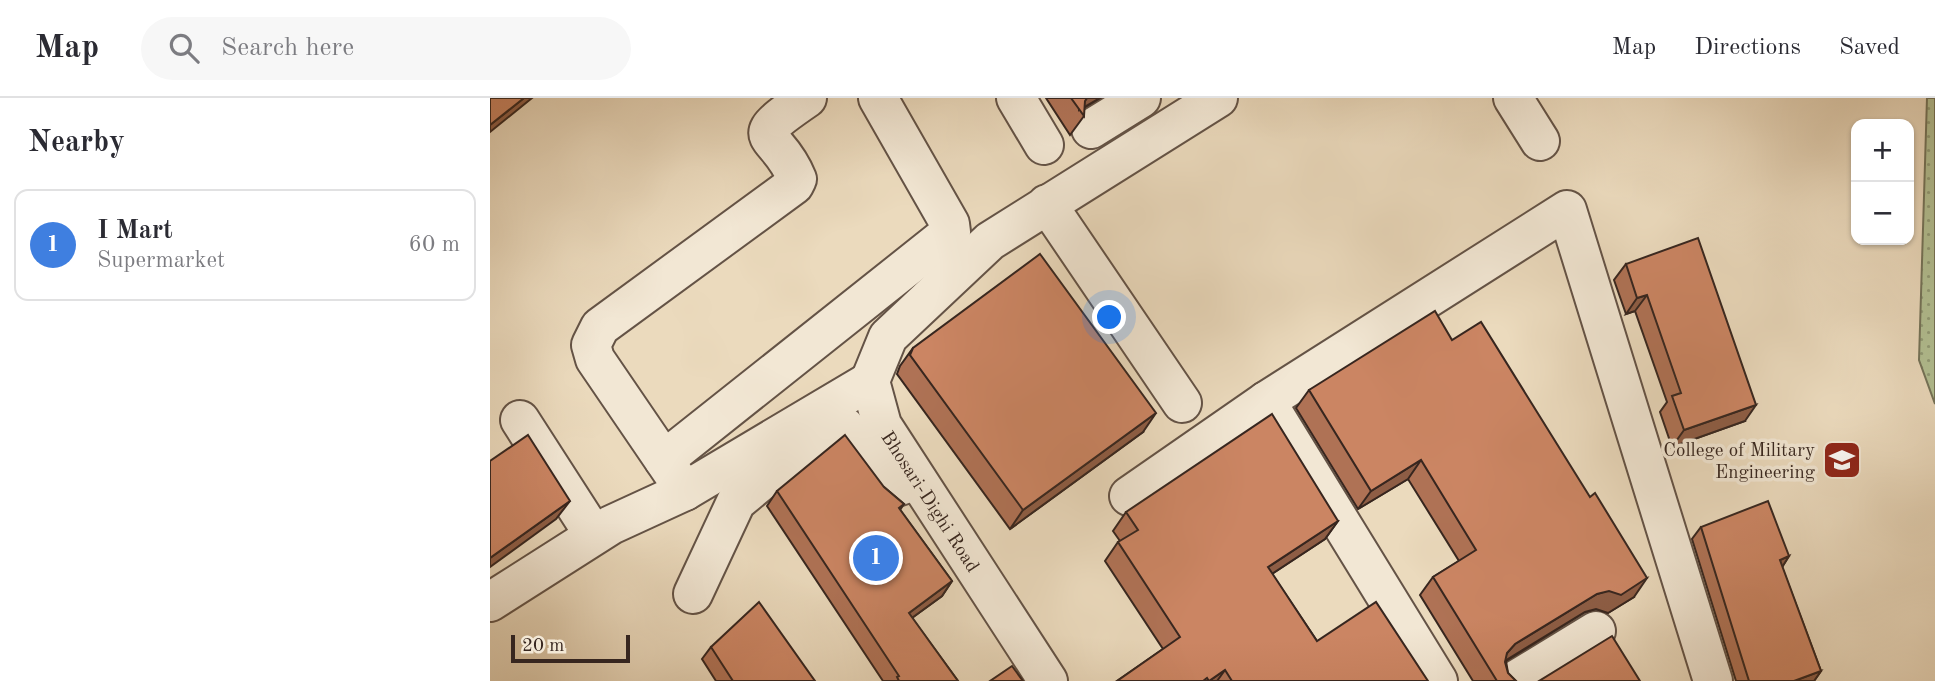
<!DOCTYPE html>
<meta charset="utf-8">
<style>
body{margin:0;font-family:"Old Standard TT",serif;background:#f7f7f7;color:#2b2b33}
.controls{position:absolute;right:21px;top:21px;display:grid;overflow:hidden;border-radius:14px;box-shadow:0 2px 5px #0004}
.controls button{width:63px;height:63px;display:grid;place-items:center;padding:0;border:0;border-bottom:2px solid #e1e1e2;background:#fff;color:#2b2b33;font:35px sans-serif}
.scale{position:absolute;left:21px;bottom:18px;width:119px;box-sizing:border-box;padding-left:7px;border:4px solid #37261f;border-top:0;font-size:19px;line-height:24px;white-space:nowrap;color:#37261f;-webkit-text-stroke:5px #f2e7d4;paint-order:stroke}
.you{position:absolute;left:620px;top:220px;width:24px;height:24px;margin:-18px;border:5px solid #fff;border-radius:50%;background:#1a73e8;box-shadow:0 0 0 10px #1a73e833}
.badge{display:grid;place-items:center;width:46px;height:46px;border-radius:50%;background:#8f2418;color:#fff;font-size:23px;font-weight:700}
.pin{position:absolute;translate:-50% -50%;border:4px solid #fff;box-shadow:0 2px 7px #0006}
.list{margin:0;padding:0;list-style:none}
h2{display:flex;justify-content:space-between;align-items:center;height:91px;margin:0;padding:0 28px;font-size:30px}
h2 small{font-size:23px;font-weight:400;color:#7c7c81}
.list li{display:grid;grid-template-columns:46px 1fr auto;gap:21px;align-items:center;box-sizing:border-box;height:112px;margin:0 14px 14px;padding:0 14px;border:2px solid #e1e1e2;border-radius:14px}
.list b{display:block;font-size:26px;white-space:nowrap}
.list p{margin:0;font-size:23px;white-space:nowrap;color:#7c7c81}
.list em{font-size:23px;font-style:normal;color:#7c7c81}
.icon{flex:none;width:38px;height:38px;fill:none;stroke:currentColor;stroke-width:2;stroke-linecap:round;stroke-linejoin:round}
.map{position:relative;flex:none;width:1445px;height:583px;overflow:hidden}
header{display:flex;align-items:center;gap:42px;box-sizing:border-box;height:98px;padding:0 35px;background:#fff;border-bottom:2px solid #e1e1e2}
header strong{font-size:33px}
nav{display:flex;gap:38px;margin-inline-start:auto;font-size:24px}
.search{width:490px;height:63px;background:#f7f7f7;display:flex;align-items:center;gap:18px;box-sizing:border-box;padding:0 24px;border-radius:38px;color:#7c7c81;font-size:26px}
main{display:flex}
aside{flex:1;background:#fff}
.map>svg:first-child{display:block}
.grass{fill:url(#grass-dots);stroke:#75745a;stroke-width:2}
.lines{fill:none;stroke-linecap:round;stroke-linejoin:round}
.minor-casing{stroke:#645346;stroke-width:42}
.minor{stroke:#f2e7d4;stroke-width:38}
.wall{fill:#af7255;stroke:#37261f;stroke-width:2}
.shaded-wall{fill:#8e5d45;stroke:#37261f;stroke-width:2}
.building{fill:#cb8563;stroke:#37261f;stroke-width:2}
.labels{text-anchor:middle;stroke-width:7;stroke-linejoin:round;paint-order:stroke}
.poi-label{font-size:19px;fill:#37261f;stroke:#f2e7d4;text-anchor:end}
.street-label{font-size:19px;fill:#37261f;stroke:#f2e7d4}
</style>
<header>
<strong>Map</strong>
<div class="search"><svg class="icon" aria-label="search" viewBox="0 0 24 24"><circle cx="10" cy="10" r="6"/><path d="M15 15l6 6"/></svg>Search here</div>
<nav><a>Map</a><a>Directions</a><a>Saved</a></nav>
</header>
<main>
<aside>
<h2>Nearby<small></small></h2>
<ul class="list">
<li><span class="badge" style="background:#3f7fe0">1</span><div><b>I Mart</b><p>Supermarket</p></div><em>60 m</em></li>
</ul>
</aside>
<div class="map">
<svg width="1445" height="583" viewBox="0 0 1445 583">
<defs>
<pattern id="grass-dots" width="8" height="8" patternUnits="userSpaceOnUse" patternTransform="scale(1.75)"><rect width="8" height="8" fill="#b3c194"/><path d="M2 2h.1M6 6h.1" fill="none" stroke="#929d78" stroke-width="1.8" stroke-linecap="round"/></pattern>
</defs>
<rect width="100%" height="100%" fill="#ebdabd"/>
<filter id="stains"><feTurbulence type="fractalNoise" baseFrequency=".00286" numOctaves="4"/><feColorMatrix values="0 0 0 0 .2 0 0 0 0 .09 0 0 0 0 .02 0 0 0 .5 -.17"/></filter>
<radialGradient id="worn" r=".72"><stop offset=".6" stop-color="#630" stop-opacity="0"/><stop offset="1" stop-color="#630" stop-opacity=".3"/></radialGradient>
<polygon class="grass" points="1437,0 1445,0 1445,306 1429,262"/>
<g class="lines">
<defs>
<g id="minor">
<polyline points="526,0 554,47"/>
<polyline points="1023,0 1050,43"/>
<polyline points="601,31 651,0"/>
<polyline points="557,106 692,305"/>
<polyline points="776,303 948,583"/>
<polyline points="30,322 104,437"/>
<polyline points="174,362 461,134 460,126 388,0"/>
<path d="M195 393 105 261 101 247 110 229 304 87 307 81C286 29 250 46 317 0"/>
<polyline points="639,398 776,303 1077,112 1223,583"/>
<polyline points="203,496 246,404 340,326 355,329 401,391 427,382"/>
<polyline points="0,504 121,427 195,393 380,283"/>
<polyline points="558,583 392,327 380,283 398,239 500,143 728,0"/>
<polyline points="1024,583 1106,533"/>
</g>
</defs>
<use href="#minor" class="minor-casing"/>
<use href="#minor" class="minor"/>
</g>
<g class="wall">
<polygon points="556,0 610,0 594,10 594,18 580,37"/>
<polygon points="1136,166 1255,323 1182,349 1170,314 1177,304 1145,213 1136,216 1124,182"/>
<polygon points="962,242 1144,499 1118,515 1106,511 1095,514 1016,563 1018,575 1026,583 983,583 930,497 943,479 969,463 918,381 868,411 806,310 819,292"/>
<polygon points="423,250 653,334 520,431 407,276 410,268"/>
<polygon points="394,389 414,406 410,412 462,483 452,498 422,520 468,583 393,583 277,408 287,393"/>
<polygon points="636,414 848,423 835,441 782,476 827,543 938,583 627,583 673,551 615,463 628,444 630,443 623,433"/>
<polygon points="1211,429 1299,458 1292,469 1331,573 1324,583 1246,583 1202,441"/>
<polygon points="221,549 325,583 226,583 212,561"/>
</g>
<g class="shaded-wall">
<polygon points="34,0 42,0 0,34 0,27"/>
<polygon points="597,0 610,0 589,12 589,11"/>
<polygon points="1157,197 1145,213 1136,216 1147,200"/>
<polygon points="1266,307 1255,323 1182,349 1194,332"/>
<polygon points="666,315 653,334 520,431 533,412"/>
<polygon points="931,362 918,381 868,411 881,393"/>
<polygon points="80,403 66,421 0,469 0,460"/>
<polygon points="848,423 835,441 765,487 778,469"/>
<polygon points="1299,458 1291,471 1290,462"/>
<polygon points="1157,480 1144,499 1118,515 1106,511 1095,514 1013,564 1017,555 1025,546 1107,496"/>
<polygon points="462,483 452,498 408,530 419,515"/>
<polygon points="735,572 727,583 719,583"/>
<polygon points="1331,573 1324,583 1304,583"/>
</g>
<g class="building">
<polygon points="0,0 34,0 0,27"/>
<polygon points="581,0 597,0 595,3 594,18"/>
<polygon points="1208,140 1266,307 1194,332 1182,298 1191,295 1157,197 1147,200 1136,166"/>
<polygon points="550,156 666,315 533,412 420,257 423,250"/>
<polygon points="945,213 962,242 991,224 1100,399 1105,395 1157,480 1131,497 1119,493 1107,496 1025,546 1017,555 1015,564 1018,575 1026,583 1007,583 943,479 986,452 931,362 881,393 819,292"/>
<polygon points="782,316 848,423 778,469 827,543 886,504 938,583 742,583 735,572 719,583 717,580 713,583 627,583 690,539 628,444 648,432 636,414"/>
<polygon points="38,337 80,403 0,460 0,363"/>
<polygon points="355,337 394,389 414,406 409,410 462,483 419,515 468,583 409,583 407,579 409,578 287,393"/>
<polygon points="1278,403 1299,458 1290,462 1331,573 1304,583 1259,583 1211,429"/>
<polygon points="269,504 325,583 243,583 221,549"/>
<polygon points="1122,538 1150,583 1049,583"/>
<polygon points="522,568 533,583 500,583"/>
</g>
<defs>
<symbol id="university-square" viewBox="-11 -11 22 22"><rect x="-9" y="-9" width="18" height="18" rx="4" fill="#8f2418" stroke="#f2e7d4"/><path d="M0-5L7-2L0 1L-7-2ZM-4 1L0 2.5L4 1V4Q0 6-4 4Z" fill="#fff"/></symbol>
</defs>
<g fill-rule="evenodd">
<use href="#university-square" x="1330" y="340" width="44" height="44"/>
</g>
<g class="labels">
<g class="poi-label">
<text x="1325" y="358">College of Military<tspan x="1325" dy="22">Engineering</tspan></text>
</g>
<g class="street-label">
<text transform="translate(441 403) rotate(57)" y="7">Bhosari-Dighi Road</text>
</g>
</g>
<rect width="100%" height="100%" filter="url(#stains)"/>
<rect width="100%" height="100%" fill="url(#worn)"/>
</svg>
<div class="controls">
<button>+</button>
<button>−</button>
</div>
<div class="scale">20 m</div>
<div class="you"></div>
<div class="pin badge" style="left:386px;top:460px;background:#3f7fe0">1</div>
</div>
</main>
